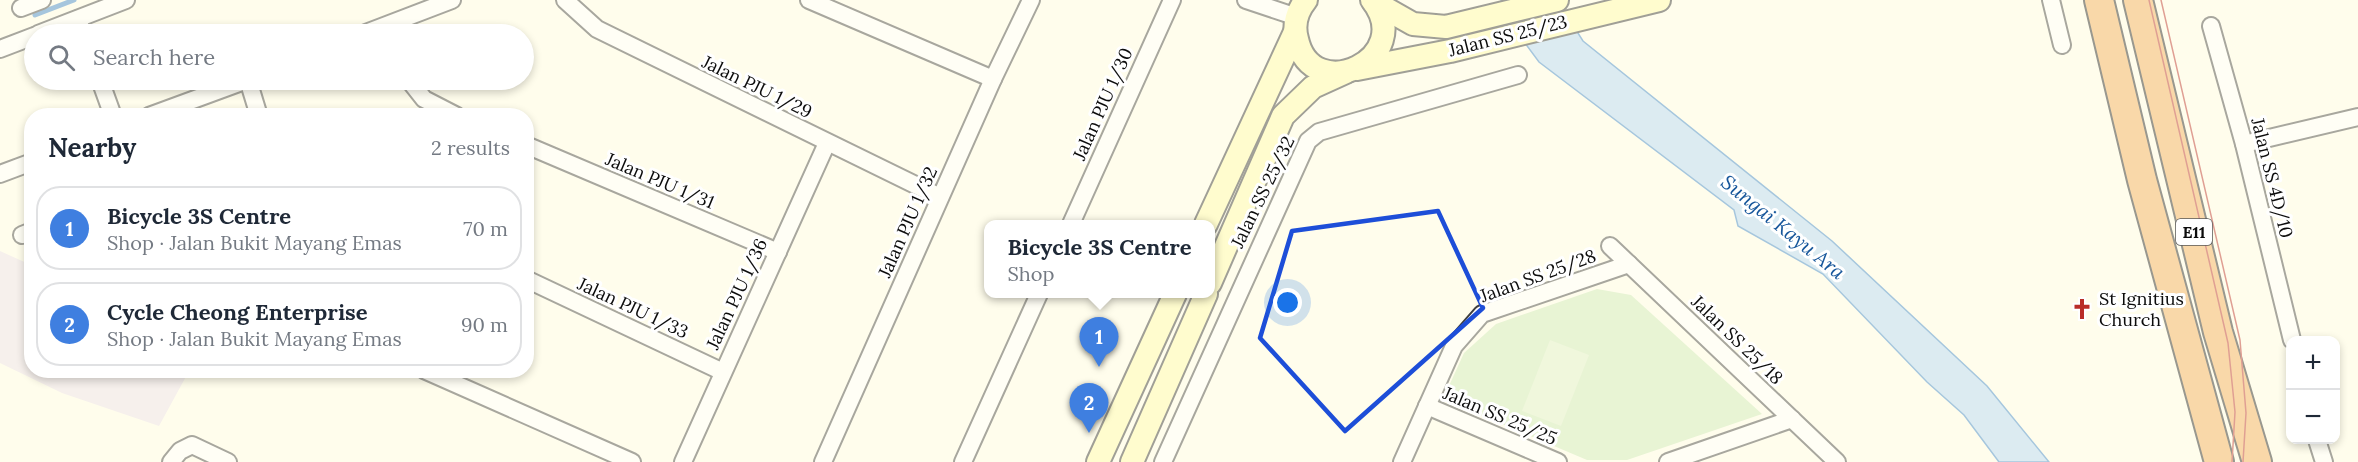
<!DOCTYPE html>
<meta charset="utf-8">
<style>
body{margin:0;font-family:Lora,serif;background:#f6f6f7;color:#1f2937}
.controls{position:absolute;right:18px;bottom:18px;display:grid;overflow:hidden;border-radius:12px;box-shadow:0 3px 9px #0003}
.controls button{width:54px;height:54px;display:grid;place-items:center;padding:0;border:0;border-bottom:2px solid #e0e1e3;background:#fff;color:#1f2937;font:30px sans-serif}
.you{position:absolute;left:1288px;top:303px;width:21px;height:21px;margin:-15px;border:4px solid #fff;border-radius:50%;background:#1a73e8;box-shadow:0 0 0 9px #1a73e833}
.badge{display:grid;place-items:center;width:39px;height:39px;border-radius:50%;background:#0b8043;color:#fff;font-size:20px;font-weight:700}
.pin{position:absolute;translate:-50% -50px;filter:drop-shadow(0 2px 3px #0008)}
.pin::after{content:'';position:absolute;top:32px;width:21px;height:18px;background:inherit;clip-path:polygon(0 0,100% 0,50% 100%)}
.popup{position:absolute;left:984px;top:220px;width:231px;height:78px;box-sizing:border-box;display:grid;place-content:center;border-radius:12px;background:#fff;filter:drop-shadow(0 2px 4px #0005);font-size:20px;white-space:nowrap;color:#747a83}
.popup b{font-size:22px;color:#1f2937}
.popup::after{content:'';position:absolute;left:50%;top:100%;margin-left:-12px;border:12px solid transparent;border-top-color:#fff}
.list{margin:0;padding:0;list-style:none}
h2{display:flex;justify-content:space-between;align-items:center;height:78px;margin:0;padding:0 24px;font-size:26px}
h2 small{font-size:20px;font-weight:400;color:#747a83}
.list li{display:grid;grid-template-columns:39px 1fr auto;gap:18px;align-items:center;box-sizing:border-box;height:84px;margin:0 12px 12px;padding:0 12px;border:2px solid #e0e1e3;border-radius:24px}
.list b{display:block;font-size:22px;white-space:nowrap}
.list p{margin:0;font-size:20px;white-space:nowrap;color:#747a83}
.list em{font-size:20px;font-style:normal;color:#747a83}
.icon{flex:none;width:33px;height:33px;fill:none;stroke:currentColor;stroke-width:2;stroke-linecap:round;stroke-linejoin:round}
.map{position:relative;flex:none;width:2358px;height:462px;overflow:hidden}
.search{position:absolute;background:#fff;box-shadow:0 3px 9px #0003;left:24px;top:24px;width:510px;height:66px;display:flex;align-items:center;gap:15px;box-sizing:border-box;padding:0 21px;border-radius:33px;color:#747a83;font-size:22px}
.panel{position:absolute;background:#fff;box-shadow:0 3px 9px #0003;left:24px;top:108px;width:510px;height:270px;border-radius:24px}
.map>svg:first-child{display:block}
.industrial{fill:#ebe0eb}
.green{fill:#cce8b6}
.pitch{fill:#deefc8}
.water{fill:#b1d6f5;stroke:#3a84cb;stroke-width:1.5}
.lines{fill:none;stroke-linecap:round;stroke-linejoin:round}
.stream{stroke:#3a84cb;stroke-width:5}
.street-casing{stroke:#3f3f3f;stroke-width:20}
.secondary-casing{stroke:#2e2e2e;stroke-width:26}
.highway-casing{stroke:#1d1d1d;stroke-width:32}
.street{stroke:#fff;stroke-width:16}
.secondary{stroke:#fefba8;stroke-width:22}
.highway{stroke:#f2ab57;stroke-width:28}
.tram{stroke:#b92d27;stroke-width:1.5}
.marked{fill:none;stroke:#1d4ed8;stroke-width:4.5;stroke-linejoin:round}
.labels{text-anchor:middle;stroke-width:6;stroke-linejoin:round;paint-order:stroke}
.shield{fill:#fff;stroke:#555;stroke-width:1.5}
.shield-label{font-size:16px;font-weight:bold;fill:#0c0c0c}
.street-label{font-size:18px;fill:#0c0c0c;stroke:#fff}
.poi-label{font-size:18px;fill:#0c0c0c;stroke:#fff;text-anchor:start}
.water-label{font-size:20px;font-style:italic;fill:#18579b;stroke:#fff}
</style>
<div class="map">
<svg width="2358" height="462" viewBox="0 0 2358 462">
<rect width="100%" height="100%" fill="#fffdec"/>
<polygon class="industrial" points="0,251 31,265 32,370 189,371 159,426 62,393 0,363"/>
<polygon class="green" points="1597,289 1631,295 1762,414 1627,460 1587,460 1443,399 1464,353 1496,324"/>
<polygon class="pitch" points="1550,340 1589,355 1561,426 1522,411"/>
<polygon class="water" points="1501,0 1557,0 1583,41 1832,241 1987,386 2049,462 1999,462 1964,415 1927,382 1823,274 1738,226 1734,210 1539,62 1511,24"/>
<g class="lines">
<polyline class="stream" points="35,15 74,0"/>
<defs>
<g id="street">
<polyline points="565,0 597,29 940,197"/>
<polyline points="809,0 993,79"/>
<polyline points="1246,0 1297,17"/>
<polyline points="2051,0 2062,45"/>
<polyline points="21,8 42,0"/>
<polyline points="78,19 83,34"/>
<polyline points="2211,26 2244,144 2292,340"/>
<polyline points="38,34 126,0"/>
<polyline points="363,34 452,0"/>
<polyline points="0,49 34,36"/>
<polyline points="100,80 113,116"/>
<polyline points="248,80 259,116"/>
<polyline points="409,80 424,99 457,116"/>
<polyline points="149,116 247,80"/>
<polyline points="2244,144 2358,117"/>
<polyline points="526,145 778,252"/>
<polyline points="0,174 32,162"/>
<polyline points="1071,224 1172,0"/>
<polyline points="22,235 32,231"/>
<polyline points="1610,246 1837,462"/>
<polyline points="526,279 723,372"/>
<polyline points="424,370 632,462"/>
<polyline points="1427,406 1558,462"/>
<polyline points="2317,440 2324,462"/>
<polyline points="171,462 180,451 192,445 228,462"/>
<polyline points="683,462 827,143"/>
<polyline points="823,462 993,79 1031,0"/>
<polyline points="963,462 1039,294"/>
<polyline points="1163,462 1308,141 1319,132 1518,75"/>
<polyline points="1402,462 1454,346 1482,314 1629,264"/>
<polyline points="1668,462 1792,419"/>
</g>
<g id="secondary">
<path d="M1306 0C1297 11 1293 25 1297 39 1312 108 1418 58 1372 0"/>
<polyline points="1374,2 1413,24 1446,27 1557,0"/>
<polyline points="1357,69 1450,51 1659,0"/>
<polyline points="1206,224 1295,32"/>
<polyline points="1210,283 1283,116 1313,87 1346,72"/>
<polyline points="1098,462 1175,294"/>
<polyline points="1132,462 1206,294"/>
</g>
<g id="highway">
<polyline points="2099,0 2142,180 2219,462"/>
<polyline points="2138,0 2218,332 2257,462"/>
</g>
</defs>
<use href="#street" class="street-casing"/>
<use href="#secondary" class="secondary-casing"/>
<use href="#highway" class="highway-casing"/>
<use href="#street" class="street"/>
<use href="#secondary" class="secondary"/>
<use href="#highway" class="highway"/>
<g class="tram">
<polyline points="2149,0 2228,343 2235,412 2232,462"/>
<polyline points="2161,0 2240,340 2246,413 2243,462"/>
</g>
</g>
<path d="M0 0H2358V462H0ZM1438 211 1483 308 1345 431 1260 338 1292 231Z" fill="#fffdec" fill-opacity=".55" fill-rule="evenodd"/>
<path class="marked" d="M1438 211 1483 308 1345 431 1260 338 1292 231Z"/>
<defs>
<symbol id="church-bare" viewBox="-9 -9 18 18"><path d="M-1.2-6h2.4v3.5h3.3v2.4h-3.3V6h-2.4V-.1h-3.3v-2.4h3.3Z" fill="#b92d27" stroke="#fff" stroke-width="2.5" paint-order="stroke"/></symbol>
</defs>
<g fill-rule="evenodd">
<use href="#church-bare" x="2067" y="294" width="30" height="30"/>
</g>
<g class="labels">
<rect class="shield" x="2176" y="219" width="36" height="26" rx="4.5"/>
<g class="shield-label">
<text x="2194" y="238">E11</text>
</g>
<g class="street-label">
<text transform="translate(1508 36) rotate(-14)" y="6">Jalan SS 25/23</text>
<text transform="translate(757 87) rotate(26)" y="6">Jalan PJU 1/29</text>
<text transform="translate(1103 104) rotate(-66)" y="6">Jalan PJU 1/30</text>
<text transform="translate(2272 178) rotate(76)" y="6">Jalan SS 4D/10</text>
<text transform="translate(660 181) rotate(23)" y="6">Jalan PJU 1/31</text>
<text transform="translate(1263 192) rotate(-64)" y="6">Jalan SS 25/32</text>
<text transform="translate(908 222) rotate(-66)" y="6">Jalan PJU 1/32</text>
<text transform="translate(1538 276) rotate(-20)" y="6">Jalan SS 25/28</text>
<text transform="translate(737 294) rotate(-65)" y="6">Jalan PJU 1/36</text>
<text transform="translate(633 308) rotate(25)" y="6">Jalan PJU 1/33</text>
<text transform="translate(1737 340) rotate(44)" y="6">Jalan SS 25/18</text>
<text transform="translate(1500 416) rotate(23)" y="6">Jalan SS 25/25</text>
</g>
<g class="poi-label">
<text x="2099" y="305">St Ignitius<tspan x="2099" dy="21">Church</tspan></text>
</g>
<g class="water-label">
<text transform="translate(1783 227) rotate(39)" y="7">Sungai Kayu Ara</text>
</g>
</g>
</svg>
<div class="controls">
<button>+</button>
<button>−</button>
</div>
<div class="you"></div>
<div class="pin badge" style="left:1099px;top:367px;background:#3f7fe0">1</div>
<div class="popup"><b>Bicycle 3S Centre</b>Shop</div>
<div class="pin badge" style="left:1089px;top:433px;background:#3f7fe0">2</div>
<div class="search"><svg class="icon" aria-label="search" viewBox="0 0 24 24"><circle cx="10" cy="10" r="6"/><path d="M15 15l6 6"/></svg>Search here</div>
<section class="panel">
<h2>Nearby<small>2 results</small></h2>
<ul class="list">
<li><span class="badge" style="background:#3f7fe0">1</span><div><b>Bicycle 3S Centre</b><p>Shop · Jalan Bukit Mayang Emas</p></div><em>70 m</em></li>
<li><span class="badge" style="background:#3f7fe0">2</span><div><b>Cycle Cheong Enterprise</b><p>Shop · Jalan Bukit Mayang Emas</p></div><em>90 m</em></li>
</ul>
</section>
</div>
